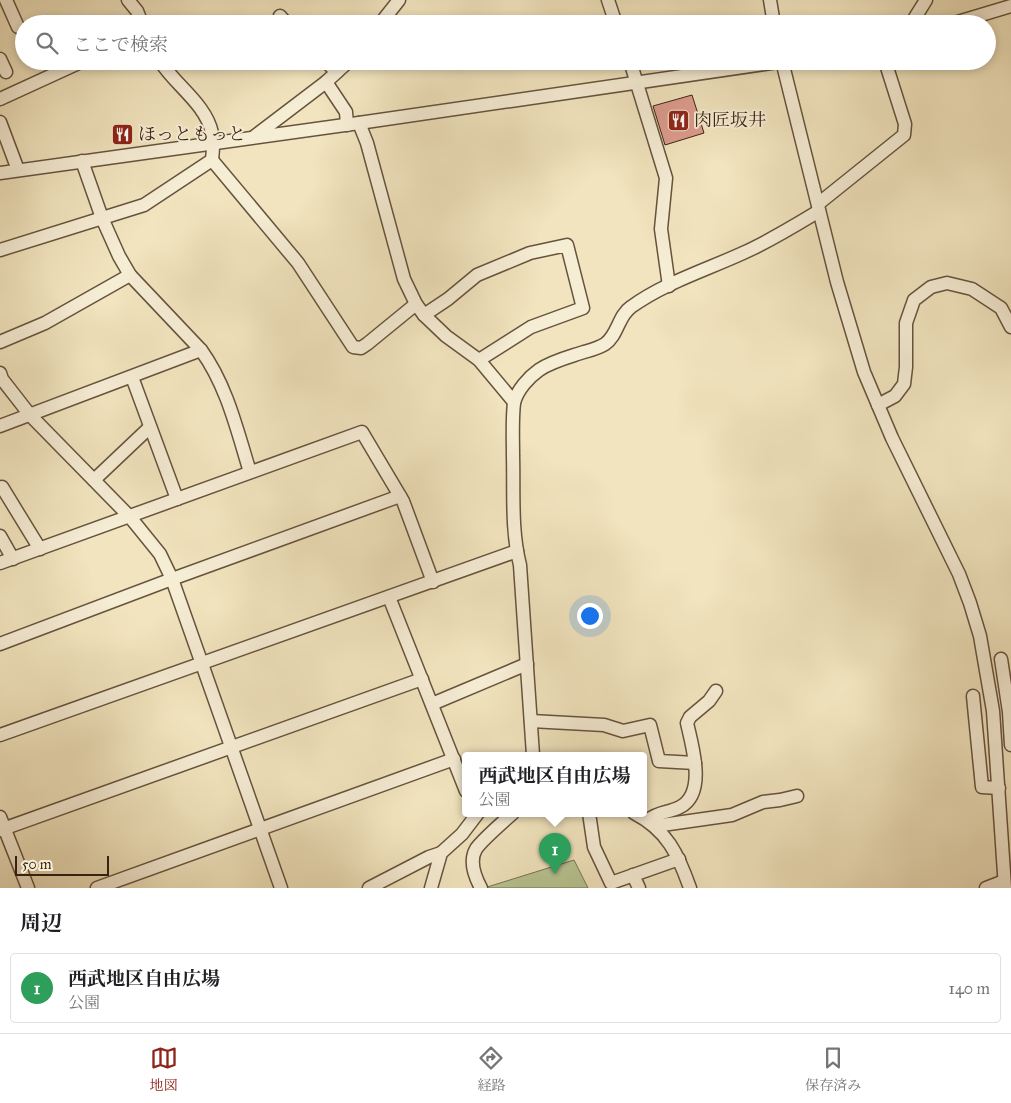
<!DOCTYPE html>
<html lang="ja">
<meta charset="utf-8">
<style>
body{margin:0;font-family:"IM FELL Great Primer","Noto Serif JP",serif;background:#f6f6f6;color:#202124}
.scale{position:absolute;left:15px;bottom:12px;width:94px;box-sizing:border-box;padding-left:5px;border:2px solid #382313;border-top:0;font-size:14px;line-height:18px;white-space:nowrap;color:#382313;-webkit-text-stroke:4px #f6edd5;paint-order:stroke}
.you{position:absolute;left:589px;top:615px;width:18px;height:18px;margin:-12px;border:4px solid #fff;border-radius:50%;background:#1a73e8;box-shadow:0 0 0 8px #1a73e833}
.badge{display:grid;place-items:center;width:32px;height:32px;border-radius:50%;background:#8f2418;color:#fff;font-size:16px;font-weight:700}
.pin{position:absolute;translate:-50% -41px;filter:drop-shadow(0 1px 2px #0008)}
.pin::after{content:'';position:absolute;top:26px;width:18px;height:15px;background:inherit;clip-path:polygon(0 0,100% 0,50% 100%)}
.popup{position:absolute;left:462px;top:752px;width:185px;height:65px;box-sizing:border-box;display:grid;place-content:center;border-radius:5px;background:#fff;filter:drop-shadow(0 1px 4px #0005);font-size:16px;white-space:nowrap;color:#757577}
.popup b{font-size:19px;color:#202124}
.popup::after{content:'';position:absolute;left:50%;top:100%;margin-left:-10px;border:10px solid transparent;border-top-color:#fff}
.list{margin:0;padding:0;list-style:none}
h2{display:flex;justify-content:space-between;align-items:center;height:65px;margin:0;padding:0 20px;font-size:21px}
h2 small{font-size:16px;font-weight:400;color:#757577}
.list li{display:grid;grid-template-columns:32px 1fr auto;gap:15px;align-items:center;box-sizing:border-box;height:70px;margin:0 10px 10px;padding:0 10px;border:1px solid #e0e0e0;border-radius:5px}
.list b{display:block;font-size:19px;white-space:nowrap}
.list p{margin:0;font-size:16px;white-space:nowrap;color:#757577}
.list em{font-size:16px;font-style:normal;color:#757577}
.icon{flex:none;width:28px;height:28px;fill:none;stroke:currentColor;stroke-width:2;stroke-linecap:round;stroke-linejoin:round}
.map{position:relative;flex:none;width:1011px;height:888px;overflow:hidden}
.search{position:absolute;background:#fff;box-shadow:0 2px 8px #0003;left:15px;right:15px;top:15px;height:55px;display:flex;align-items:center;gap:12px;box-sizing:border-box;padding:0 18px;border-radius:28px;color:#757577;font-size:19px}
.sheet{height:145px;background:#fff}
nav{display:flex;justify-content:space-around;align-items:center;box-sizing:border-box;height:70px;border-top:1px solid #e0e0e0;background:#fff;font-size:14px;color:#757577}
nav a{display:grid;justify-items:center;gap:2px}
nav .on{color:#8f2418}
.map>svg:first-child{display:block}
.green{fill:#b8c593;stroke:#787453}
.building{fill:#dd9b8e;stroke:#382313}
.lines{fill:none;stroke-linecap:round;stroke-linejoin:round}
.minor-casing{stroke:#66533e;stroke-width:15}
.minor{stroke:#f6edd5;stroke-width:12}
.labels{text-anchor:middle;stroke-width:4;stroke-linejoin:round;paint-order:stroke}
.poi-label{font-size:18px;fill:#382313;stroke:#f6edd5;text-anchor:start}
</style>
<div class="map">
<svg width="1011" height="888" viewBox="0 0 1011 888">
<rect width="100%" height="100%" fill="#f1e4be"/>
<filter id="stains"><feTurbulence type="fractalNoise" baseFrequency=".004" numOctaves="4"/><feColorMatrix values="0 0 0 0 .2 0 0 0 0 .09 0 0 0 0 .02 0 0 0 .5 -.17"/></filter>
<radialGradient id="worn" r=".72"><stop offset=".6" stop-color="#630" stop-opacity="0"/><stop offset="1" stop-color="#630" stop-opacity=".3"/></radialGradient>
<polygon class="green" points="574,860 588,888 484,888"/>
<polygon class="building" points="692,95 704,133 665,145 653,106"/>
<g class="lines">
<defs>
<g id="minor">
<polyline points="6,0 18,27"/>
<polyline points="128,0 137,11 142,24"/>
<polyline points="608,0 616,24"/>
<polyline points="770,0 774,24"/>
<polyline points="280,16 287,24"/>
<polyline points="380,24 399,0"/>
<polyline points="911,24 926,0"/>
<polyline points="951,24 1011,6"/>
<polyline points="0,59 6,72"/>
<polyline points="325,61 337,72"/>
<polyline points="630,61 666,178 661,229 669,286"/>
<polyline points="782,61 837,282 864,372 892,438 959,574 970,603 980,636 993,711 1005,888"/>
<polyline points="326,82 346,112 347,125"/>
<polyline points="0,99 83,61"/>
<polyline points="0,122 18,170"/>
<polyline points="359,123 367,143 404,279 416,304 424,315 446,336 479,360 514,402"/>
<polyline points="255,136 326,82 349,61"/>
<polyline points="212,160 298,263 353,347 361,348 367,344 416,304"/>
<path d="M82 161 102 218 119 256 130 275 201 350C227 386 237 430 250 472"/>
<polyline points="0,173 359,123 785,61"/>
<polyline points="818,204 904,135 905,124 885,61"/>
<path d="M0 250 144 205 212 160C213 151 214 141 212 133 206 104 175 85 160 61"/>
<polyline points="424,315 448,299 477,275 530,253 567,245 583,308 531,327 479,360"/>
<polyline points="0,342 45,323 130,275"/>
<polyline points="0,373 2,379 30,415 130,517 160,554 172,579 281,888"/>
<polyline points="132,377 177,499"/>
<polyline points="878,405 895,396 904,384 906,367 906,323 914,300 931,287 947,283 972,289 1001,308 1011,327"/>
<polyline points="0,426 201,350"/>
<polyline points="94,480 150,427"/>
<polyline points="0,488 2,487 40,549"/>
<polyline points="0,536 13,559"/>
<polyline points="0,563 362,432 403,501 433,582"/>
<polyline points="389,597 466,791"/>
<polyline points="0,644 172,579 400,496"/>
<polyline points="1001,659 1009,712 1011,745"/>
<polyline points="973,696 982,787 999,788"/>
<polyline points="432,704 527,664"/>
<polyline points="531,721 604,725 623,731 650,725 659,761 695,763"/>
<polyline points="0,735 517,551"/>
<path d="M533 755 520 565C511 530 514 492 513 456 513 439 512 420 514 403 517 390 529 377 539 370 552 361 569 357 584 352 591 350 599 348 605 344 618 335 618 316 631 307 664 283 706 270 743 253 770 241 794 226 819 211"/>
<polyline points="589,813 594,847 611,883 679,859"/>
<path d="M634 813C667 830 678 854 690 888"/>
<polyline points="0,817 28,888"/>
<path d="M648 820C659 811 669 813 680 807 707 793 692 746 687 723L690 717 709 701 716 691"/>
<polyline points="655,826 732,815 763,802 780,800 797,796"/>
<polyline points="0,830 422,679"/>
<polyline points="633,875 639,888"/>
<polyline points="97,888 454,759"/>
<polyline points="369,888 429,857 441,853"/>
<polyline points="431,888 441,853 462,834 478,813"/>
<path d="M481 888C475 877 469 861 476 849 481 841 504 821 513 813"/>
<polyline points="986,888 1004,881"/>
</g>
</defs>
<use href="#minor" class="minor-casing"/>
<use href="#minor" class="minor"/>
</g>
<defs>
<symbol id="restaurant-square" viewBox="-11 -11 22 22"><rect x="-9" y="-9" width="18" height="18" rx="4" fill="#8f2418" stroke="#f6edd5"/><path d="M-5-6h1v4h1v-4h1v4h1v-4h1v5L-1.5 .5V6h-2V.5L-5-1ZM5-6V6H3V1.5H1.5Q1.5-4 5-6Z" fill="#fff"/></symbol>
</defs>
<g fill-rule="evenodd">
<use href="#restaurant-square" x="666" y="108" width="25" height="25"/>
<use href="#restaurant-square" x="110" y="122" width="25" height="25"/>
</g>
<g class="labels">
<g class="poi-label">
<text x="694" y="126">肉匠坂井</text>
<text x="138" y="140">ほっともっと</text>
</g>
</g>
<rect width="100%" height="100%" filter="url(#stains)"/>
<rect width="100%" height="100%" fill="url(#worn)"/>
</svg>
<div class="scale">50 m</div>
<div class="you"></div>
<div class="pin badge" style="left:555px;top:874px;background:#2e9e5b">1</div>
<div class="popup"><b>西武地区自由広場</b>公園</div>
<div class="search"><svg class="icon" aria-label="search" viewBox="0 0 24 24"><circle cx="10" cy="10" r="6"/><path d="M15 15l6 6"/></svg>ここで検索</div>
</div>
<section class="sheet">
<h2>周辺<small></small></h2>
<ul class="list">
<li><span class="badge" style="background:#2e9e5b">1</span><div><b>西武地区自由広場</b><p>公園</p></div><em>140 m</em></li>
</ul>
</section>
<nav>
<a class="on"><svg class="icon" aria-label="map" viewBox="0 0 24 24"><path d="M3 6l6-2 6 2 6-2v14l-6 2-6-2-6 2zM9 4v14M15 6v14"/></svg>地図</a>
<a><svg class="icon" aria-label="directions" viewBox="0 0 24 24"><path d="M12 3l9 9-9 9-9-9zM9 14v-3h6M13 9l2 2-2 2"/></svg>経路</a>
<a><svg class="icon" aria-label="saved" viewBox="0 0 24 24"><path d="M7 4h10v16l-5-4-5 4z"/></svg>保存済み</a>
</nav>
